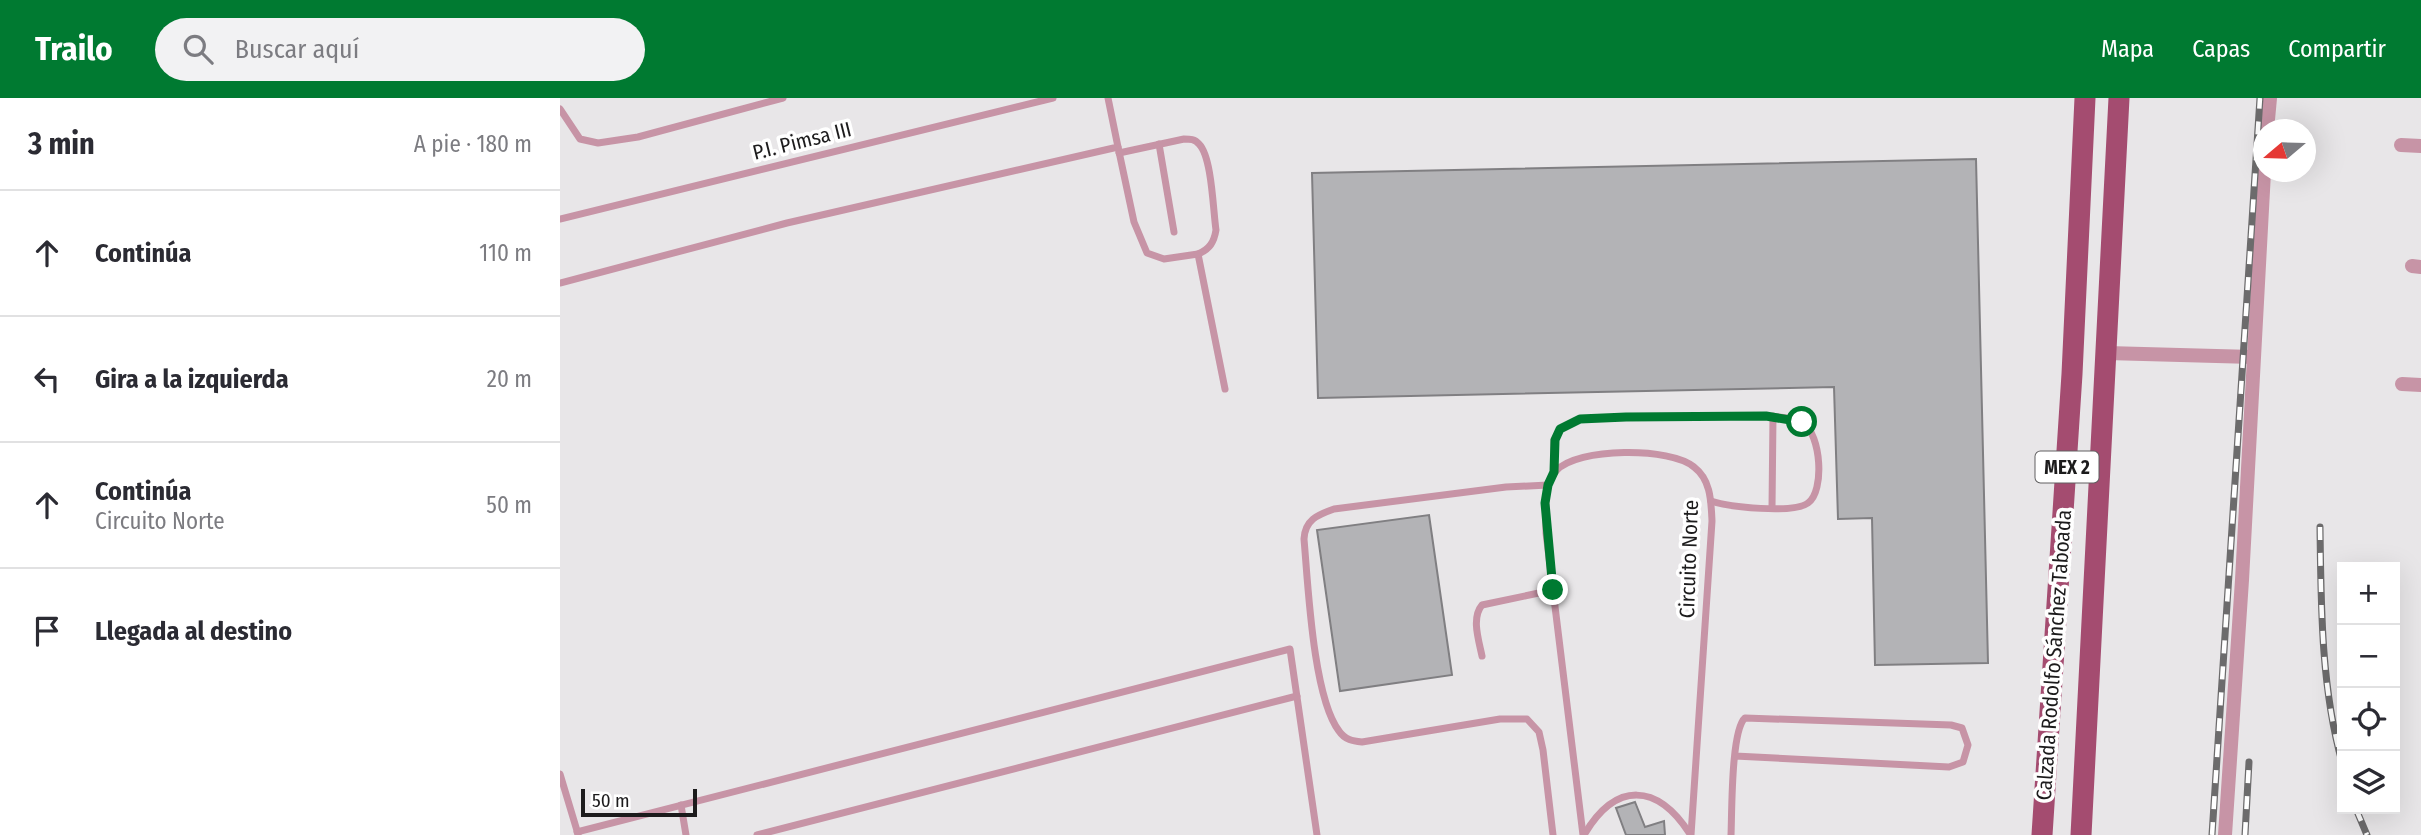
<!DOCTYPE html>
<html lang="es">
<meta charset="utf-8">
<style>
body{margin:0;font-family:"Fira Sans Condensed",sans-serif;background:#f2f2f3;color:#2b2b33}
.controls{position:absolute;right:21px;bottom:21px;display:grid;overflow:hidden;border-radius:0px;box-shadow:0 7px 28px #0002}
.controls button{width:63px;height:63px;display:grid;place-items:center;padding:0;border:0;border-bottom:2px solid #e1e1e2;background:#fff;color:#2b2b33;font:35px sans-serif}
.compass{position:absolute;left:1693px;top:21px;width:63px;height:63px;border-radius:50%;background:#fff;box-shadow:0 7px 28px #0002;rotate:251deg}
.scale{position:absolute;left:21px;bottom:18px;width:116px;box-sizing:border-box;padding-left:7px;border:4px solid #1c1b1c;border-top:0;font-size:19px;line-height:24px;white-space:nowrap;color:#1c1b1c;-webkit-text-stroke:5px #fff;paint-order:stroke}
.stop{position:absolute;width:21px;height:21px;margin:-16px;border:5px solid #007a31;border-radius:50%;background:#fff}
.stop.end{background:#007a31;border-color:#fff;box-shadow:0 2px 7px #0008}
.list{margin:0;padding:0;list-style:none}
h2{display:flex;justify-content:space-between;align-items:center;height:91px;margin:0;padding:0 28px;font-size:30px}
h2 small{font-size:23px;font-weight:400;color:#7c7c81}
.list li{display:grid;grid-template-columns:46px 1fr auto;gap:21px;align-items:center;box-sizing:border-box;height:126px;padding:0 28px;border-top:2px solid #e1e1e2}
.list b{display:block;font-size:26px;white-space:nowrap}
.list p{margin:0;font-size:23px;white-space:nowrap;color:#7c7c81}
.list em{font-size:23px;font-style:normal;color:#7c7c81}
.icon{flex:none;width:38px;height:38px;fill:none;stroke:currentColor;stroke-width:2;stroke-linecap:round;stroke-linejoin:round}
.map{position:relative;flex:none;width:1861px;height:737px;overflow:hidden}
header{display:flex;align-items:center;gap:42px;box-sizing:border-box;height:98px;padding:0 35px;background:#007a31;color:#fff}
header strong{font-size:33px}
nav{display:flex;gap:38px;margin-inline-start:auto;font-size:24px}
.search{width:490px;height:63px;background:#f2f2f3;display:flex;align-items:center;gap:18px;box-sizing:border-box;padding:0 24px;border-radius:38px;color:#7c7c81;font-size:26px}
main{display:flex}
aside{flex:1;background:#fff}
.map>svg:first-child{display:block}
.building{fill:#b3b3b6;stroke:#807f82;stroke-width:2}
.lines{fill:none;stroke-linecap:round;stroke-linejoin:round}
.service{stroke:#c794a6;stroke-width:7}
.minor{stroke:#c794a6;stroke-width:14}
.primary{stroke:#a44c70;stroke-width:21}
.rail-casing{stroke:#6c6b6c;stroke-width:7}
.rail{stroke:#fff;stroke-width:4.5;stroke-dasharray:13;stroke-linecap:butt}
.route{stroke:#007a31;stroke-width:9}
.labels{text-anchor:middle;stroke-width:7;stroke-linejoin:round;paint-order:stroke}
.shield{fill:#fff;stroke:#605f60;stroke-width:2}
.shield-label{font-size:19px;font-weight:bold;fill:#1c1b1c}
.street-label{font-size:21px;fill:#1c1b1c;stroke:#fff}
</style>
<header>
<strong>Trailo</strong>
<div class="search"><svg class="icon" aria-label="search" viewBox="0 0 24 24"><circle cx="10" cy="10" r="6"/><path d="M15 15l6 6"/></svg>Buscar aquí</div>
<nav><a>Mapa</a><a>Capas</a><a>Compartir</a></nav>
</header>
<main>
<aside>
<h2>3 min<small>A pie · 180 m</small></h2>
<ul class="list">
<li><svg class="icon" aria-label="ahead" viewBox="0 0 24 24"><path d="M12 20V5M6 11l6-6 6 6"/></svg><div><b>Continúa</b></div><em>110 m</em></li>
<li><svg class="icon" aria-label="left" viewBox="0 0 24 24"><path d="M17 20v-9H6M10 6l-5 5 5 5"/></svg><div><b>Gira a la izquierda</b></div><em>20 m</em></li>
<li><svg class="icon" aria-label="ahead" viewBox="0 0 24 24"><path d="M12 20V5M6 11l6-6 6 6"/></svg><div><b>Continúa</b><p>Circuito Norte</p></div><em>50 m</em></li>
<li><svg class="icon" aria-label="arrive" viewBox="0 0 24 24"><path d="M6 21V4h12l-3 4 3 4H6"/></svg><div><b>Llegada al destino</b></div></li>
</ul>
</aside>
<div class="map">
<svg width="1861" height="737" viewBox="0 0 1861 737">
<rect width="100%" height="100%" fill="#e8e6e8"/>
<g class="building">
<polygon points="1416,61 1428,565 1315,567 1312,420 1278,421 1274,289 758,300 752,75"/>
<polygon points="869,417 892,577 780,593 757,432"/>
<polygon points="1075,704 1085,729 1104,723 1105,737 1066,737 1056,710"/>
</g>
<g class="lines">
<g class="service">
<polyline points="0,11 20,41 38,45 78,39 223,0"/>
<polyline points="599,46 614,134"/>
<polyline points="558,49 574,124 587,155 604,161 638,156 665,291"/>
<path d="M559 55 624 41C630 41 635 41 639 46 652 59 653 112 656 132 654 144 650 151 638 156"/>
<polyline points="0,121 493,0"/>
<polyline points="0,185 227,125 558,49 548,0"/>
<path d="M994 374V342L1000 331 1020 321 1065 319 1206 318C1218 319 1232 319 1243 325 1261 336 1265 393 1248 405 1233 416 1169 409 1151 403"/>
<path d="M988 387 946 389 774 411C757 417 745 422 744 441 748 486 753 599 779 633 785 642 793 643 802 644L940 621H967L979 634 983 652 993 737"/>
<polyline points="1212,410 1213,318"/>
<path d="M922 558C919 543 911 520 922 507L993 492"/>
<polyline points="0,676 18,736"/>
<polyline points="121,707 126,737"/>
<polyline points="17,734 730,551 757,737"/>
<polyline points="197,737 737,598"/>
<path d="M1023 737 986 435C986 415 982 389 996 373 1017 349 1111 349 1134 369 1151 382 1151 403 1152 423L1131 737"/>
<path d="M1024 737C1056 683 1097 685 1130 736"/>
<path d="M1171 737C1172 715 1171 632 1185 620L1391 627 1402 630 1408 647 1403 664 1389 669 1175 658"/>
</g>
<g class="minor">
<polyline points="1707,32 1710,0"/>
<polyline points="1841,47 1861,48"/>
<polyline points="1852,168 1861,169"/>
<polyline points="1547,255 1693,259"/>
<polyline points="1842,286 1861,287"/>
<polyline points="1665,737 1682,482 1704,74"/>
</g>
<g class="primary">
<polyline points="1482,737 1512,276 1525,0"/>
<polyline points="1521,737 1559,0"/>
</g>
<defs>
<g id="rail">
<path d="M1760 429C1761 507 1761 589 1782 664"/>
<polyline points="1796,711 1807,737"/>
<polyline points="1652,737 1700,0"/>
<polyline points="1685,737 1689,664"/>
</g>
</defs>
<use href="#rail" class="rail-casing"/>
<use href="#rail" class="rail"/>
</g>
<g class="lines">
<polyline class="route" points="993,492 985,405 988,387 994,374 995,342 1000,331 1020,321 1066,319 1206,318 1242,324"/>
</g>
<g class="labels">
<rect class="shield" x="1475.5" y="353.5" width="63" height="31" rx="5"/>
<g class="shield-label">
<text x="1507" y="376">MEX 2</text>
</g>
<g class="street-label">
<text transform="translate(242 43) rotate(-14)" y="7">P.I. Pimsa III</text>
<text transform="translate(1129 461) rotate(-88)" y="7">Circuito Norte</text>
<text transform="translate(1494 557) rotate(-86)" y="7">Calzada Rodolfo Sánchez Taboada</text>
</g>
</g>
</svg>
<div class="controls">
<button>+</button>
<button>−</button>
<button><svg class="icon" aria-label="locate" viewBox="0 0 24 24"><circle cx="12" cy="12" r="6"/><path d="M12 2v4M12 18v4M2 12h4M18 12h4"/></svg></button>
<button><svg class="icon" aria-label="layers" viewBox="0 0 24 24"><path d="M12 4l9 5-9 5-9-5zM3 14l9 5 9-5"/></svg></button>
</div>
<svg class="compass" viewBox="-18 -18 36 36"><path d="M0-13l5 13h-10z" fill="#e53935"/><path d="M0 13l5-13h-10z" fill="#7c7c81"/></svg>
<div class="scale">50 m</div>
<div class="stop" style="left:1242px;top:324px"></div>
<div class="stop end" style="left:993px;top:492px"></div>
</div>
</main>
